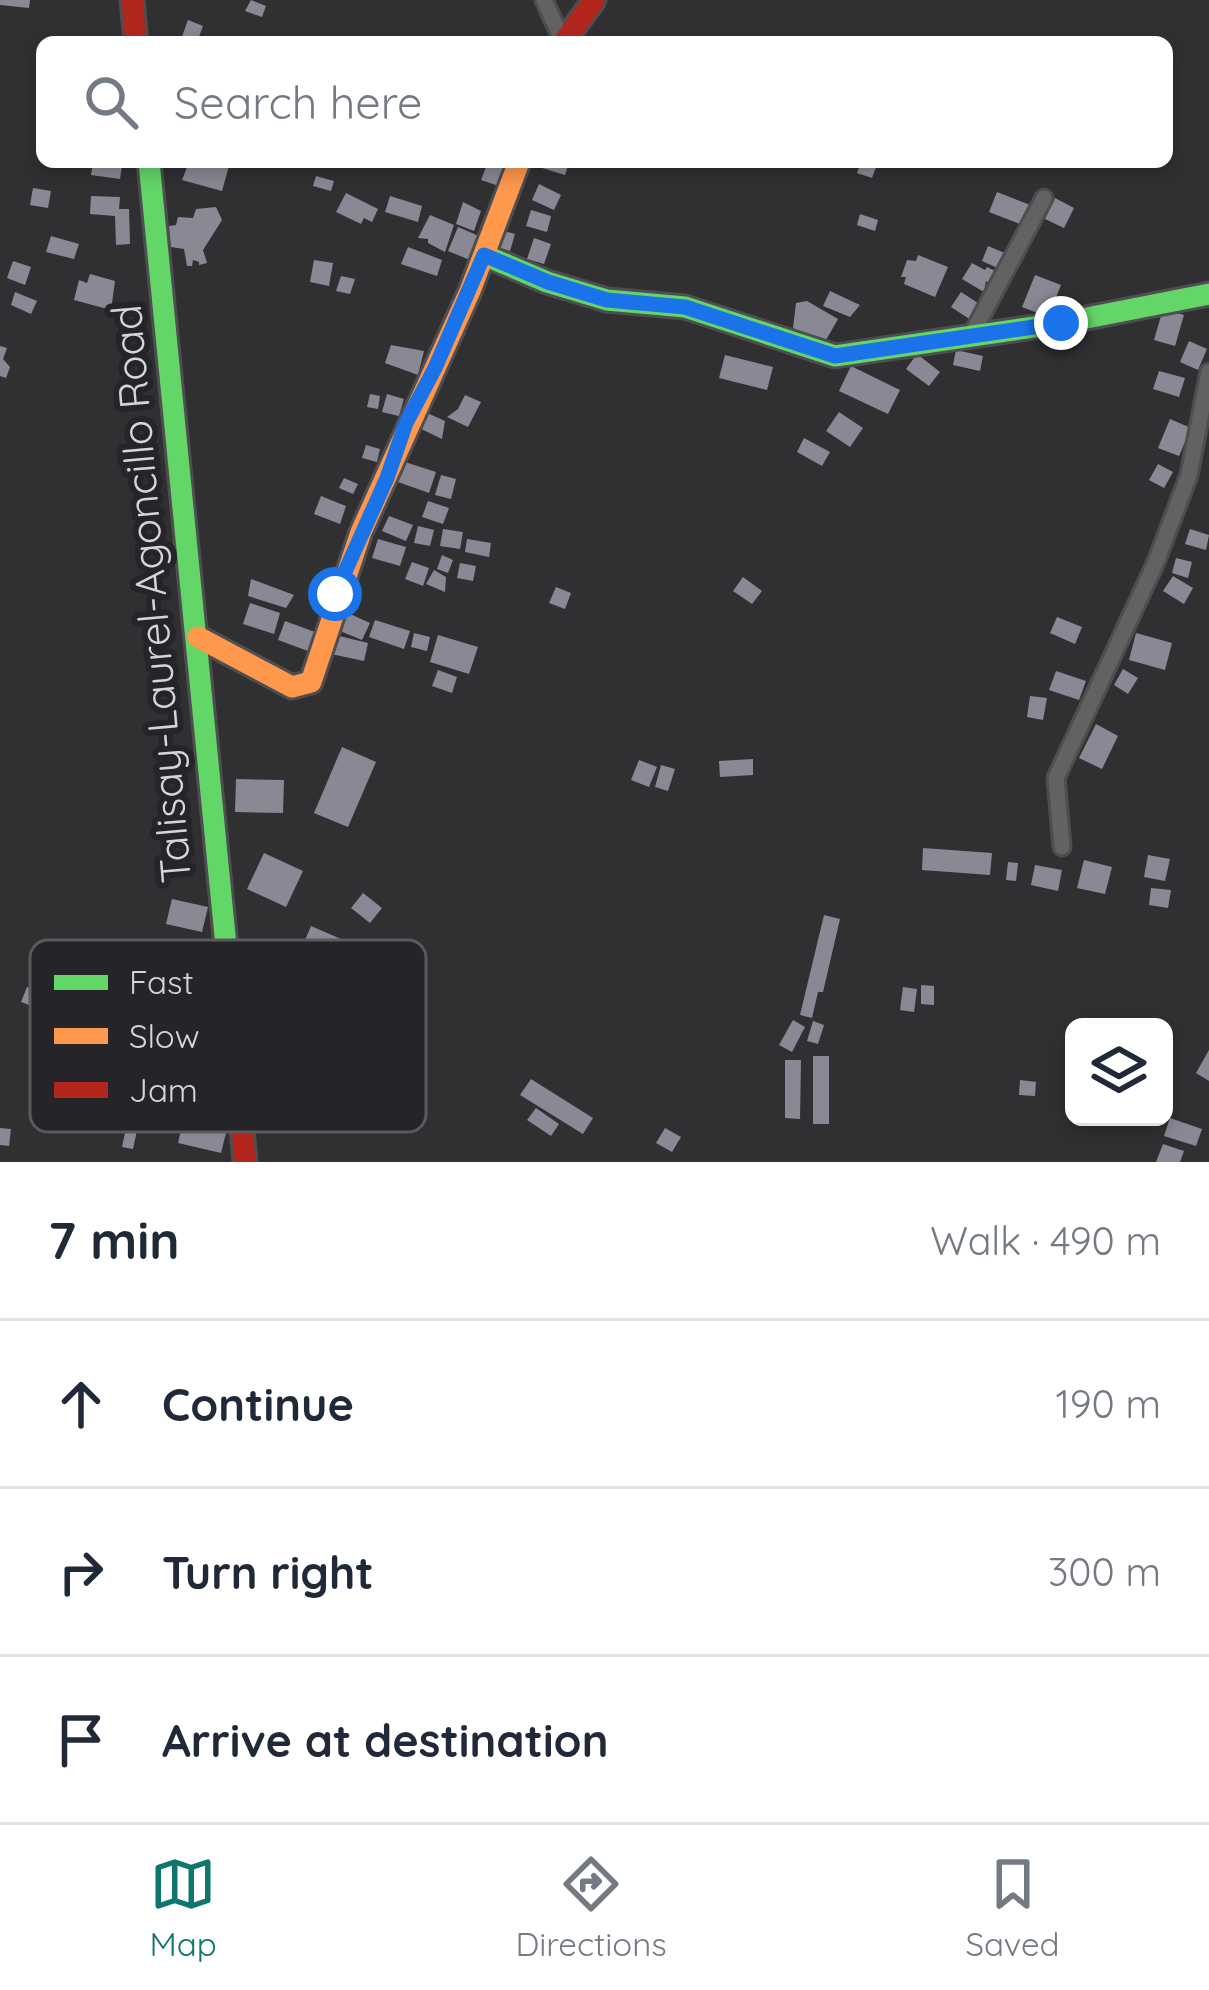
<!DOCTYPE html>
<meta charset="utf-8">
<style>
body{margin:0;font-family:Quicksand,sans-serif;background:#f6f6f7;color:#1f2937}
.controls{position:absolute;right:36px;bottom:36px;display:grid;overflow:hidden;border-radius:18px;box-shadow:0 6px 18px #0003}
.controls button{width:108px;height:108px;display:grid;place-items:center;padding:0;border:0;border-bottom:3px solid #e0e1e3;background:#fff;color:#1f2937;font:60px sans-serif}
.stop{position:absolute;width:36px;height:36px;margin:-27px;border:9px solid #1a73e8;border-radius:50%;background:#fff}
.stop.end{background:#1a73e8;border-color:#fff;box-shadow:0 3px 12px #0008}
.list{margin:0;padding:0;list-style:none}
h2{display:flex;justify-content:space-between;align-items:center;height:156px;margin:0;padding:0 48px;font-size:51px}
h2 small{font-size:39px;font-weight:400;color:#747a83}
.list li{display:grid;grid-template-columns:78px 1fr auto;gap:36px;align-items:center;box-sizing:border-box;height:168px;padding:0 48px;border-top:3px solid #e0e1e3}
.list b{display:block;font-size:45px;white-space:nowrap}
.list em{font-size:39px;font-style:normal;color:#747a83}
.icon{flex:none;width:66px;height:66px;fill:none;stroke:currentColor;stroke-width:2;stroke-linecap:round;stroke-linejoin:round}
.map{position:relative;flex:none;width:1209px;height:1162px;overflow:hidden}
.search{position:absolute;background:#fff;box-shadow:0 6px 18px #0003;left:36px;right:36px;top:36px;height:132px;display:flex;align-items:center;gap:30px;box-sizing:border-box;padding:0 42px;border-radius:18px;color:#747a83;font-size:45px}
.sheet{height:660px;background:#fff}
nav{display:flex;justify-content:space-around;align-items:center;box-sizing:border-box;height:168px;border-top:3px solid #e0e1e3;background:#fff;font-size:33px;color:#747a83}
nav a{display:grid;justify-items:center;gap:6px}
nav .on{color:#0f766e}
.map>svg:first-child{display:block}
.building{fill:#898996}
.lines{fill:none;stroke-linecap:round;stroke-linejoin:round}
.street-casing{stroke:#4e4e50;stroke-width:21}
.fast-casing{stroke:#4e4e50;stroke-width:27}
.slow-casing{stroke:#4e4e50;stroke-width:27}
.jam-casing{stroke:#4e4e50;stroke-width:27}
.street{stroke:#626263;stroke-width:15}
.fast{stroke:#63d668;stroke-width:21}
.slow{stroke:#ff974d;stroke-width:21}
.jam{stroke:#b3261e;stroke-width:21}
.route{stroke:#1a73e8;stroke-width:15}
.labels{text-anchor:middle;stroke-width:12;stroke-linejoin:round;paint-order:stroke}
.street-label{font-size:42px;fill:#d5d5d7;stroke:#252529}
.key{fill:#252529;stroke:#5a5a5d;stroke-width:3}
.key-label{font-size:33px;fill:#d5d5d7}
</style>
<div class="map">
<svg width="1209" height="1162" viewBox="0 0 1209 1162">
<rect width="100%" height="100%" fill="#303032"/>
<g class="building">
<polygon points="0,0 30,0 29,8 0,5"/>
<polygon points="251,0 266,6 262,17 245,11"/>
<polygon points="188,20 203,26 197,42 180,42"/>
<polygon points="93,162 122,165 120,179 91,175"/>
<polygon points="189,162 230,162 222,191 182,180"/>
<polygon points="488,162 507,162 499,186 481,180"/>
<polygon points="540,162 569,162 565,175 539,167"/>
<polygon points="861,162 878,162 872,178 857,173"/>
<polygon points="316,176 334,181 331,191 313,186"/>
<polygon points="539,184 561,195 554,210 532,200"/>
<polygon points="33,188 51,191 48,208 30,205"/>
<polygon points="997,192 1033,206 1025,226 989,212"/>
<polygon points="346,193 378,209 372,222 364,218 361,224 336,212"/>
<polygon points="91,196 120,197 119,209 129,209 130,244 116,245 115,216 90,214"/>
<polygon points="390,196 422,206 418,222 385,212"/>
<polygon points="1055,198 1074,208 1064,228 1045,219"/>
<polygon points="463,202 481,211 474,231 456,224"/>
<polygon points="216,207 222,220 203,250 207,263 199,265 199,262 193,260 192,266 187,266 184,249 171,247 169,226 176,225 178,217 193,218 196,209"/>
<polygon points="531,210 551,216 547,232 526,226"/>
<polygon points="860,214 878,220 875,231 857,225"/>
<polygon points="430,215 454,225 445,252 428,243 428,239 418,238"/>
<polygon points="458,227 479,236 470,260 448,251"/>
<polygon points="504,231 515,234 510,251 499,248"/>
<polygon points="51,236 79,244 74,259 46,252"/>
<polygon points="534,238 551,244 544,264 527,259"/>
<polygon points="988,246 1007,254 1000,269 982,261"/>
<polygon points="408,247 442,260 437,276 401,264"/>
<polygon points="918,255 948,267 935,297 904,284 906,277 901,277 907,260 916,261"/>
<polygon points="314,260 333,263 329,286 310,282"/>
<polygon points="13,261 31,267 25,285 7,278"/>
<polygon points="972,263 985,270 987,267 1001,274 992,285 986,281 984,292 962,279"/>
<polygon points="90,274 115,281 111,310 74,300 79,280 87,283"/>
<polygon points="1035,275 1061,285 1048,317 1022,307"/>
<polygon points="341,276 355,279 350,294 336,291"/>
<polygon points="830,291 860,305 850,317 823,306"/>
<polygon points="15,292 37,301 31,314 11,305"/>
<polygon points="961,292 984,307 974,322 951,307"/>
<polygon points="807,301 838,319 822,347 797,337 800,332 793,328 796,303"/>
<polygon points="1163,309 1184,315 1175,346 1154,340"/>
<polygon points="1189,341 1207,349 1198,370 1180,362"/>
<polygon points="391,345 424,351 418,375 385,363"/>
<polygon points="0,346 7,348 3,359 10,367 6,378 0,376"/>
<polygon points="956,350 983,356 980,371 953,365"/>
<polygon points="917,354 940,372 929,386 906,369"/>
<polygon points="725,355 773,367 767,390 719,378"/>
<polygon points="851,366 900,390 888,414 839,391"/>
<polygon points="1159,371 1185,378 1179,397 1153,389"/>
<polygon points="370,394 380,396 378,409 367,407"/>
<polygon points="387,394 404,399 399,416 382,412"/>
<polygon points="465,395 481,402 468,427 447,417 458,409"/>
<polygon points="425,412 445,421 442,439 417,427"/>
<polygon points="839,412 863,428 850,447 826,431"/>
<polygon points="1170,419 1191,428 1179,456 1158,448"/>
<polygon points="804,438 830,452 822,466 797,452"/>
<polygon points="366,445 380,449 377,462 362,458"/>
<polygon points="405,462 436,472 429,493 398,482"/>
<polygon points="1158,464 1173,472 1164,488 1149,480"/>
<polygon points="441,475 456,479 451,499 435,495"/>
<polygon points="344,478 358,484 353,494 339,488"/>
<polygon points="321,496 346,506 340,524 314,514"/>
<polygon points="428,501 449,508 443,524 422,517"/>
<polygon points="389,516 413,525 406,541 382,531"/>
<polygon points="418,526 434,530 430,546 414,543"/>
<polygon points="443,529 463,532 460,549 440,546"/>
<polygon points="1190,529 1209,535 1206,550 1185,544"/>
<polygon points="378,539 406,547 400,566 372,558"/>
<polygon points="467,539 491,543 489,557 465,552"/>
<polygon points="442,555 453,560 448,573 437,569"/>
<polygon points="1176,558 1192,562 1188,578 1172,573"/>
<polygon points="412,562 429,568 423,586 405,579"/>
<polygon points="460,563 476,566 473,581 457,578"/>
<polygon points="434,570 446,577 445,592 426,584"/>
<polygon points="1173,576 1193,588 1184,604 1163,591"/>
<polygon points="743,577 762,591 752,604 733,591"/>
<polygon points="251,579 294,595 286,608 248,596"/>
<polygon points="556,587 571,593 565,609 549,603"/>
<polygon points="250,603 280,613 274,634 243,624"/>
<polygon points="348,613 370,623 362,640 340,631"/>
<polygon points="1057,617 1082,627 1075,644 1050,633"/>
<polygon points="375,620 410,631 404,649 369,637"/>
<polygon points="285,621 315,632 308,651 278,640"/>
<polygon points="414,633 430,637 427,651 411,647"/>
<polygon points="1136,633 1172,643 1165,670 1129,660"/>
<polygon points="335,635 368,643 364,661 331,654"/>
<polygon points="438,635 478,647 469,674 430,662"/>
<polygon points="1123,669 1138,678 1128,694 1114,685"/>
<polygon points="438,670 457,677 452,693 432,686"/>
<polygon points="1056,671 1086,681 1079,700 1049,690"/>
<polygon points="1030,696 1047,698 1043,720 1027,717"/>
<polygon points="1096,724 1118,736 1102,769 1079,758"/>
<polygon points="342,747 376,762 348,827 314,813"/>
<polygon points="753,759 753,775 720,777 719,761"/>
<polygon points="639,760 657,767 649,787 631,780"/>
<polygon points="661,765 675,769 668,791 655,787"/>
<polygon points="236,779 284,780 283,813 235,812"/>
<polygon points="923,848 992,853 990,875 922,870"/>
<polygon points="264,853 303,871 286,907 247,889"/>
<polygon points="1148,855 1170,859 1165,881 1144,877"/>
<polygon points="1084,860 1112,867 1105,894 1077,888"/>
<polygon points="1008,862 1018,863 1016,881 1006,880"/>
<polygon points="1035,865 1062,870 1058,891 1031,885"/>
<polygon points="1151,888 1171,890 1168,908 1149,905"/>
<polygon points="363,893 382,908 370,923 351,908"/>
<polygon points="172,899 208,907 202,932 166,924"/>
<polygon points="824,915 840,919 823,992 818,992 812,1018 800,1015"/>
<polygon points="311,926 341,939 335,955 304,943"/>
<polygon points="921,985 934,986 934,1005 921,1004"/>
<polygon points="27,987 48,995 43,1010 21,1002"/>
<polygon points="903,987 917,989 914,1012 900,1010"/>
<polygon points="793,1020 805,1027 792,1052 779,1045"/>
<polygon points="813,1021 824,1025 818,1044 807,1041"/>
<polygon points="1209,1050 1209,1081 1196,1073"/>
<rect x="813" y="1056" width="16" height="68"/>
<polygon points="785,1060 801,1060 800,1119 785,1118"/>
<polygon points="531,1079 593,1118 583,1134 520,1095"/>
<polygon points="1020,1080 1036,1082 1035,1096 1019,1095"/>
<polygon points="270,1108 298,1115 293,1133 266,1126"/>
<polygon points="536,1108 559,1124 551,1136 527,1120"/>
<polygon points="129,1114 140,1116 133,1149 122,1147"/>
<polygon points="1170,1118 1202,1129 1196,1146 1164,1136"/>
<polygon points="183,1122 226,1133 221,1153 178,1143"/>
<polygon points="0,1128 11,1129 9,1146 0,1145"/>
<polygon points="665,1128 681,1137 672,1152 656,1143"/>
<polygon points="1163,1144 1184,1151 1180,1162 1156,1162"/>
</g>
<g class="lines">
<defs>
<g id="street">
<polyline points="544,0 563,42"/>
<polyline points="971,336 1044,198"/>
<polyline points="1062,847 1056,778 1156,562 1189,475 1209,372"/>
</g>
<g id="fast">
<polyline points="149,162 227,956"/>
<polyline points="484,255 547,282 607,300 685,307 835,356 1061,323 1209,294"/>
</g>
<polyline id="slow" points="198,637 292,687 311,682 361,532 470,291 519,162"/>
<g id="jam">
<polyline points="132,0 136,42"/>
<polyline points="564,42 594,0"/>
<polyline points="227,956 245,1162"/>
</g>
</defs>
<use href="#street" class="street-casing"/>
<use href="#fast" class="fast-casing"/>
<use href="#slow" class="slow-casing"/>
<use href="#jam" class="jam-casing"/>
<use href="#street" class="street"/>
<use href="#fast" class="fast"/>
<use href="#slow" class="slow"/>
<use href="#jam" class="jam"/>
</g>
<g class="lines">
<polyline class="route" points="335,594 387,478 406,423 435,368 484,255 548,282 607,300 685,307 835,356 1061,323"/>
</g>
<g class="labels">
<g class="street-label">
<text transform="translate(151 594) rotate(-95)" y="15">Talisay-Laurel-Agoncillo Road</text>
</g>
</g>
<rect x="30" y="940" width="396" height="192" rx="18" class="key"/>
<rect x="54" y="975" width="54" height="15" fill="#63d668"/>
<rect x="54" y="1028" width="54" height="16" fill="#ff974d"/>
<rect x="54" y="1082" width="54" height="16" fill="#b3261e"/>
<g class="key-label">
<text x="129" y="994">Fast</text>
<text x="129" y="1048">Slow</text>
<text x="129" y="1102">Jam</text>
</g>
</svg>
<div class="controls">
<button><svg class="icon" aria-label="layers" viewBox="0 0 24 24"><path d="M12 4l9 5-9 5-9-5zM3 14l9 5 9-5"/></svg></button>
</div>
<div class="stop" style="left:335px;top:594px"></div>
<div class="stop end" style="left:1061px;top:323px"></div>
<div class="search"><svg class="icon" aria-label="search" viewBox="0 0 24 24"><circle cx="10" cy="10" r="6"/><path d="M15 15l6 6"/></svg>Search here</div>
</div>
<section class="sheet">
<h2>7 min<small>Walk · 490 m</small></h2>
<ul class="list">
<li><svg class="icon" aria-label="ahead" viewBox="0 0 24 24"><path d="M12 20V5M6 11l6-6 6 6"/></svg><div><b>Continue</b></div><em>190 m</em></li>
<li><svg class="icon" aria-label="right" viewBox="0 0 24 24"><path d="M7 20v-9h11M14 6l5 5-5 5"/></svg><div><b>Turn right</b></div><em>300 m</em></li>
<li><svg class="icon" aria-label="arrive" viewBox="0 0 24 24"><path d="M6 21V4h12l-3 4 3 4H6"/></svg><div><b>Arrive at destination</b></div></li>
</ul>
</section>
<nav>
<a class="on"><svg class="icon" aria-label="map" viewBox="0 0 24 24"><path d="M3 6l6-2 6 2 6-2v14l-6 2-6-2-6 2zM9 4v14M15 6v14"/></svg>Map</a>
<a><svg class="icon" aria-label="directions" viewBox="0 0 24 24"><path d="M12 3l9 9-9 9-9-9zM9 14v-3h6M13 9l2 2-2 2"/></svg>Directions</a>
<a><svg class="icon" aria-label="saved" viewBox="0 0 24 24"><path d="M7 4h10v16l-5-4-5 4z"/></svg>Saved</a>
</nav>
